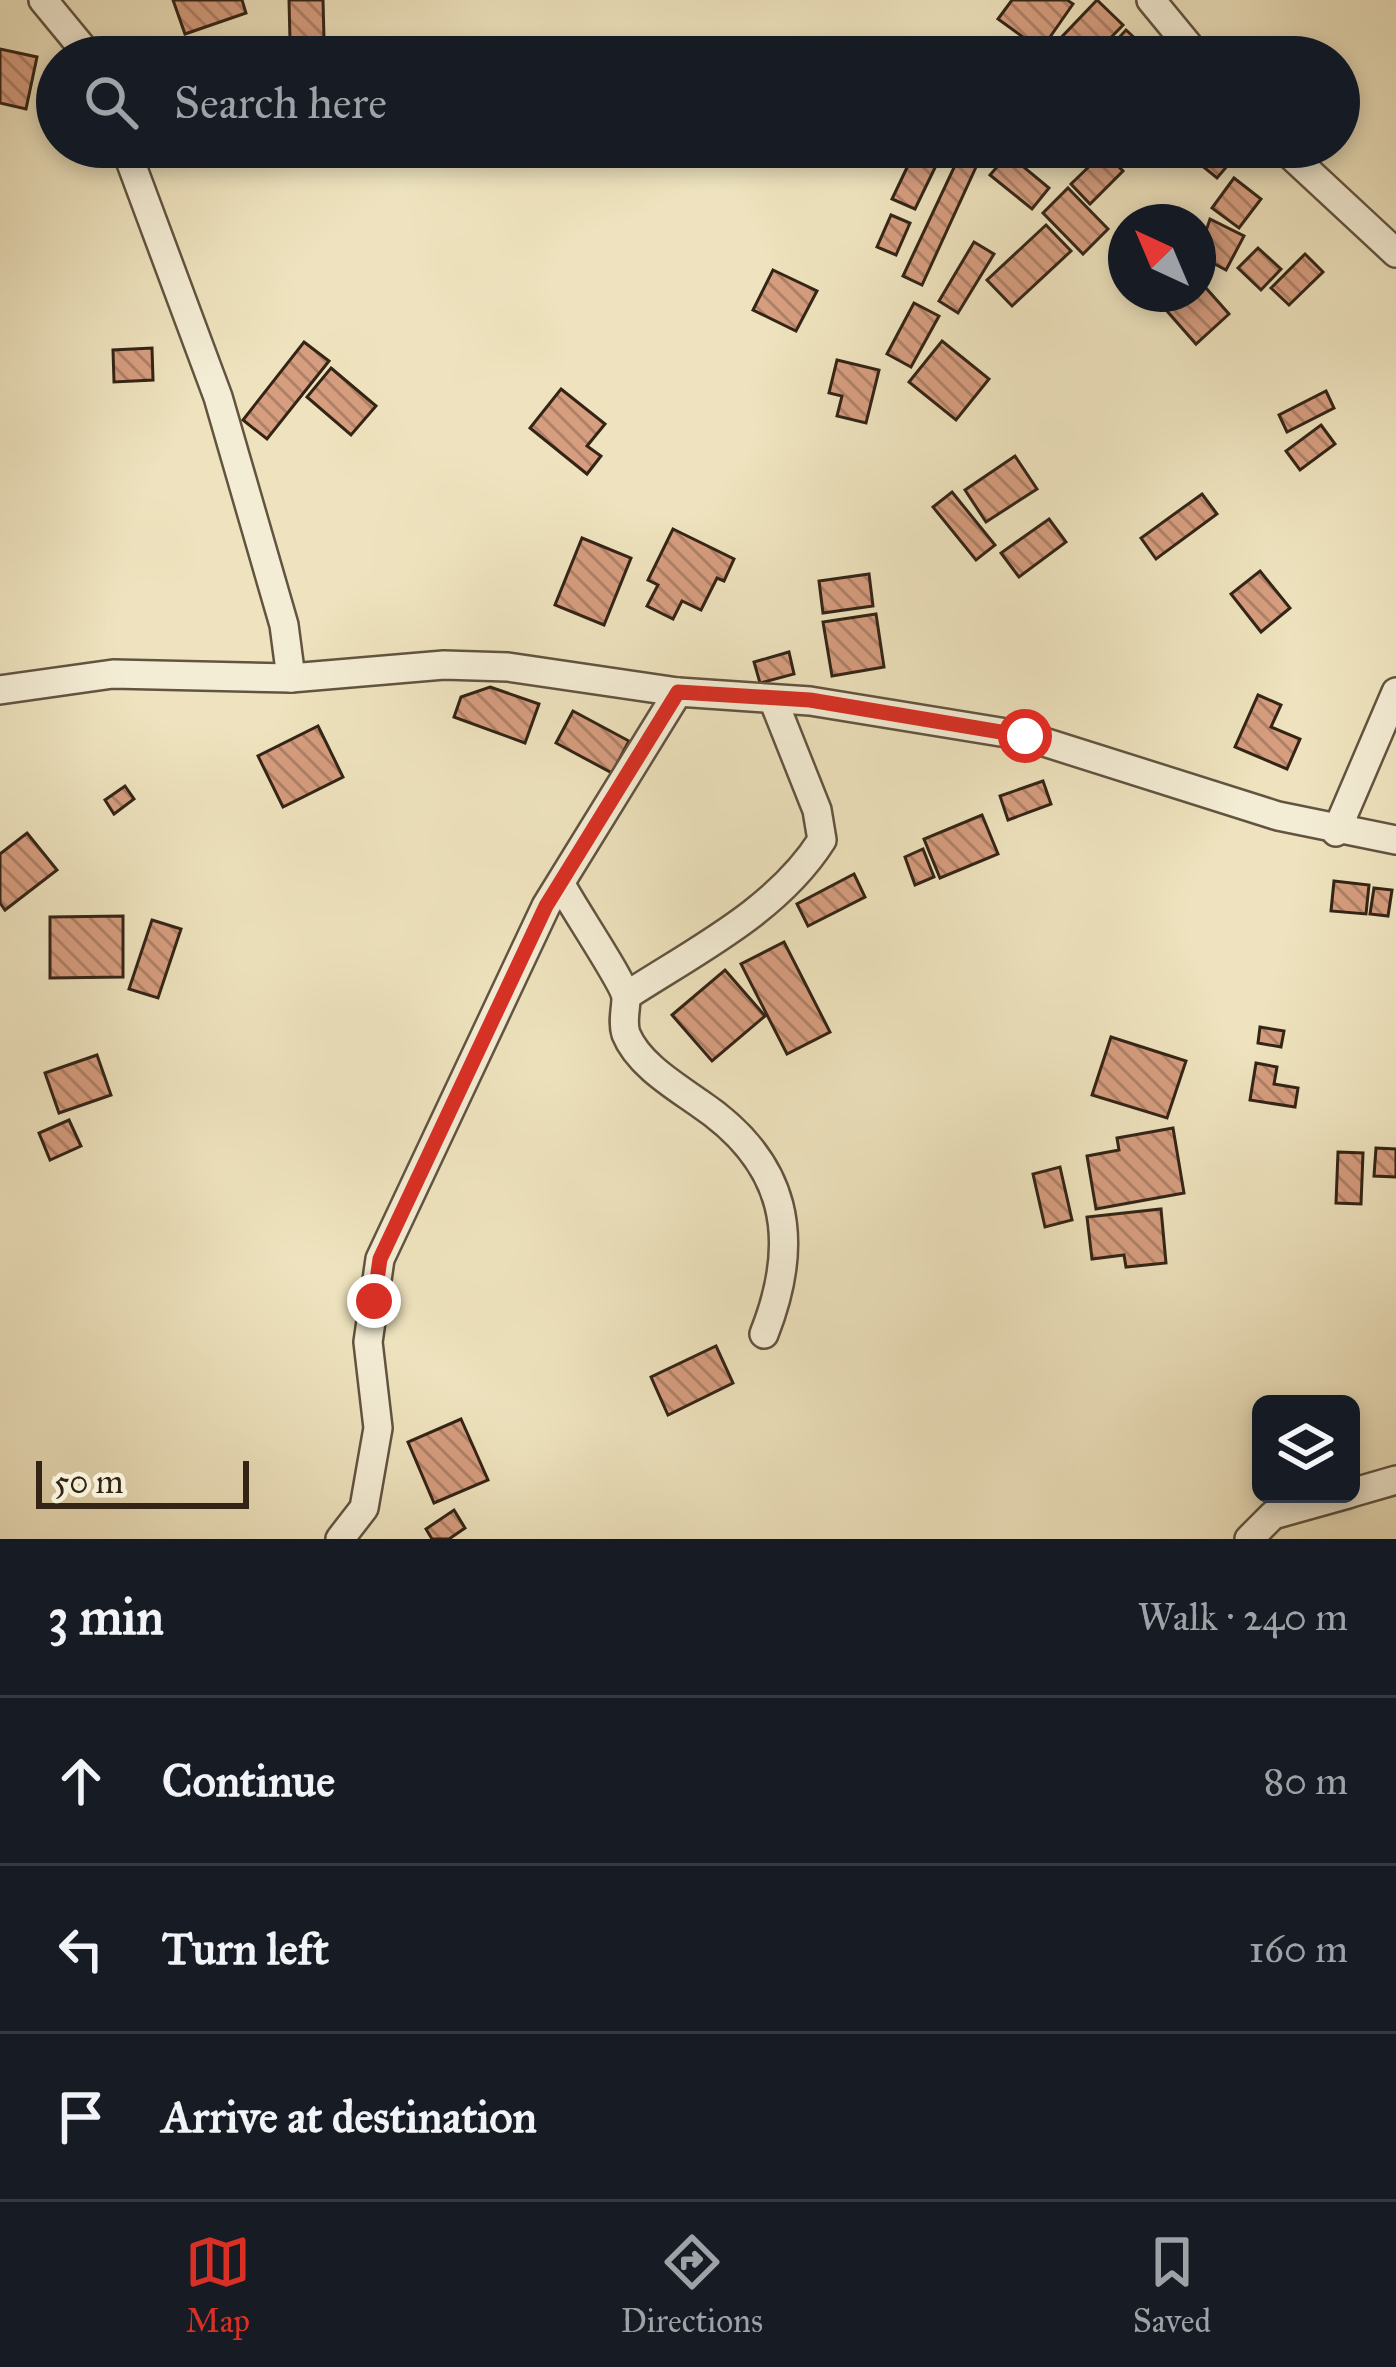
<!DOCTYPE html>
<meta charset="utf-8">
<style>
body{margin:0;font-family:"IM FELL Great Primer",serif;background:#242831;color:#f1f3f6}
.controls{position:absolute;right:36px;bottom:36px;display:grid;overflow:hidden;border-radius:18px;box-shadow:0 6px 18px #0003}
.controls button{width:108px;height:108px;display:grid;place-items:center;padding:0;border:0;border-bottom:3px solid #363941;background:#171b24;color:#f1f3f6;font:60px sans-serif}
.compass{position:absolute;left:1108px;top:204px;width:108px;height:108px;border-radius:50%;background:#171b24;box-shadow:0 6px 18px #0003;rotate:316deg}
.scale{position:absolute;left:36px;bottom:30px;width:213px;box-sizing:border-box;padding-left:12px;border:6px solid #332416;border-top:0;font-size:33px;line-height:42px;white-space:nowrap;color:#332416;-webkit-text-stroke:9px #f4edd5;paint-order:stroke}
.stop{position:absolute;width:36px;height:36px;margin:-27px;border:9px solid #d93025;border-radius:50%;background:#fff}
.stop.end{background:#d93025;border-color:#fff;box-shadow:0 3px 12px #0008}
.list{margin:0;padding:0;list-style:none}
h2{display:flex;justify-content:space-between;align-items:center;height:156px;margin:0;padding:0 48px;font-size:51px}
h2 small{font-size:39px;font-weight:400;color:#9ea1a6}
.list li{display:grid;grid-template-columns:78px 1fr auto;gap:36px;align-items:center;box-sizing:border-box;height:168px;padding:0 48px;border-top:3px solid #363941}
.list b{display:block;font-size:45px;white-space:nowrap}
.list em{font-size:39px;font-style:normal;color:#9ea1a6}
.icon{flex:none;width:66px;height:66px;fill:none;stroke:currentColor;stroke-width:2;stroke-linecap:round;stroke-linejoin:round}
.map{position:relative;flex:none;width:1396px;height:1539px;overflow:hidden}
.search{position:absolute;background:#171b24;box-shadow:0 6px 18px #0003;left:36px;right:36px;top:36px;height:132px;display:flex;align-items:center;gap:30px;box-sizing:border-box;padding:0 42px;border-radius:66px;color:#9ea1a6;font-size:45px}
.sheet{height:660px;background:#171b24}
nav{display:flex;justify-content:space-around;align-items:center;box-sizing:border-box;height:168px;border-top:3px solid #363941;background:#171b24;font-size:33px;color:#9ea1a6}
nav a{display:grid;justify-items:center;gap:6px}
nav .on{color:#d93025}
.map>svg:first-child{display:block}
.building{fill:url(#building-back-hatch);stroke:#332416;stroke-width:3}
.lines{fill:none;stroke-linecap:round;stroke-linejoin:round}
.street-casing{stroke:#625440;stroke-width:32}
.street{stroke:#f4edd5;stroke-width:27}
.route{stroke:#d93025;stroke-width:15}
</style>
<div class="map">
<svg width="1396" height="1539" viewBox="0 0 1396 1539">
<defs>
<pattern id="building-back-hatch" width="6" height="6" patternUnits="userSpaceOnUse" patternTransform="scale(3)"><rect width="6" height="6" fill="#d69d7f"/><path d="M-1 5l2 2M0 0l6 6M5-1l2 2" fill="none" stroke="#ae8067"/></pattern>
</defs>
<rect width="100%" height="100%" fill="#eee3be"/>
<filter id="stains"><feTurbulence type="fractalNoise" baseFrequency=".00167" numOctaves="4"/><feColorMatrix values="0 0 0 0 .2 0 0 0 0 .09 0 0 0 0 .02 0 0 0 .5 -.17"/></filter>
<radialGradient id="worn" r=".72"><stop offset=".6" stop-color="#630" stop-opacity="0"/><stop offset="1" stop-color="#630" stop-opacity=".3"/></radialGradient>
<g class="building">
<polygon points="173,0 242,0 246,13 185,34"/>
<polygon points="289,0 323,0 324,39 290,40"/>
<polygon points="1012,0 1067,0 1073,4 1041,50 998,19"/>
<polygon points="1097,0 1123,25 1092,57 1070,57 1055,44"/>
<polygon points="1126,30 1151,53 1147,57 1101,57"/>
<polygon points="0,49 37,57 26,109 0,103"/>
<polygon points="902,147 945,147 915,209 892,199 912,157 899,152"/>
<polygon points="1179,147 1221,147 1234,158 1217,178"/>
<polygon points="1104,152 1123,171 1090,204 1071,184"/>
<polygon points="1008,154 1049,188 1032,209 990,175"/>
<polygon points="958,159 976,167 922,285 903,276"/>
<polygon points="1234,178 1261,199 1239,228 1212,208"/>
<polygon points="1068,188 1108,229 1083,254 1043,213"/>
<polygon points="891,215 910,223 896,255 877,247"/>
<polygon points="1210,219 1244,236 1226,270 1198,255"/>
<polygon points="1046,225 1071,251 1012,306 987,280"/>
<polygon points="974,242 994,254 958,313 939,301"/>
<polygon points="1258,248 1281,269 1261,290 1238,268"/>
<polygon points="1305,254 1323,272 1289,305 1271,288"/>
<polygon points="773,270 817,291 796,331 753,310"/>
<polygon points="1198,279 1229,314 1196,344 1152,294 1198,294"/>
<polygon points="914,303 939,316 911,367 887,354"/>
<polygon points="942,341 989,379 956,420 909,382"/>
<polygon points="304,342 329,361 267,439 243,420"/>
<polygon points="152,348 153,380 114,382 113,350"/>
<polygon points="837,360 879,370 866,423 837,416 842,396 829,393"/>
<polygon points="331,368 376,406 351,435 307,397"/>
<polygon points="561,389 605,424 587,446 601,456 587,474 530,428"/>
<polygon points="1326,391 1334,408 1287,432 1279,415"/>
<polygon points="1321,425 1335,444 1300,470 1286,451"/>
<polygon points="1015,456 1037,489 986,522 965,490"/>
<polygon points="952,492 995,545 976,560 933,507"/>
<polygon points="1202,494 1217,514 1156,559 1141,538"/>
<polygon points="1049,519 1066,542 1019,577 1001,553"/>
<polygon points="673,529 734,559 724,581 717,578 701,610 682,601 673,619 647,606 658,585 648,580"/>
<polygon points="582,538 631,558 604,625 555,605"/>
<polygon points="1260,571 1290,608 1261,632 1231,594"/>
<polygon points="869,574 873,606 823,613 819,581"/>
<polygon points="876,614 884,667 832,676 823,622"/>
<polygon points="789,652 794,674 760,683 754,662"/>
<polygon points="490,687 539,704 525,743 454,717 461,697"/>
<polygon points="1258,695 1281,705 1271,727 1300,739 1287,769 1235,747"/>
<polygon points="573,711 629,741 612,773 556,743"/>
<polygon points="318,726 343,777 283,807 258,756"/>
<polygon points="1043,781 1051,804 1008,820 1000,796"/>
<polygon points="125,786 134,799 114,814 105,800"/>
<polygon points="982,815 998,854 940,878 924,839"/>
<polygon points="27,833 57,870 5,910 0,903 0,854"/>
<polygon points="923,849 934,877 915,885 905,857"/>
<polygon points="854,874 865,897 808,926 797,904"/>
<polygon points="1334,881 1369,885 1366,914 1331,911"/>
<polygon points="1374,888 1392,890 1388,916 1370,914"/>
<polygon points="123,916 123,977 50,978 50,917"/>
<polygon points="152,920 181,929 158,998 129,989"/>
<polygon points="784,942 830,1032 787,1054 741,964"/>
<polygon points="725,970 765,1016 712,1061 672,1015"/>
<polygon points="1260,1027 1284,1031 1281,1047 1258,1043"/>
<polygon points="1111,1037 1186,1061 1167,1118 1092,1095"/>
<polygon points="97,1055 111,1095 59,1113 45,1073"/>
<polygon points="1256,1063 1277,1067 1274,1084 1298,1088 1295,1107 1250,1100"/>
<polygon points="69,1120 81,1146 50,1160 39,1133"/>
<polygon points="1173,1128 1184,1193 1096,1209 1087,1156 1119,1150 1117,1138"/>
<polygon points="1376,1148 1396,1149 1396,1177 1374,1176"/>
<polygon points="1338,1152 1363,1153 1361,1204 1336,1203"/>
<polygon points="1060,1167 1072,1220 1045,1227 1033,1174"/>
<polygon points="1161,1209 1166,1263 1126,1267 1124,1255 1092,1259 1087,1217"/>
<polygon points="716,1346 733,1383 668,1415 651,1377"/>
<polygon points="461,1419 488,1480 434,1503 408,1442"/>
<polygon points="454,1510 465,1528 449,1539 432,1539 426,1529"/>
</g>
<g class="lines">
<defs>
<g id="street">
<polyline points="43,0 90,57"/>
<polyline points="1151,0 1198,57"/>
<polyline points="125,147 218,397 284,625 291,678"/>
<polyline points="1282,147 1396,253"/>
<polyline points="0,690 113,674 291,678 444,665 508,667 678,692 810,701 1025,736 1278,816 1396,840"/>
<polyline points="1336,832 1396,692"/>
<path d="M562 886C572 906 625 984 626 998 626 1009 622 1022 626 1034 638 1064 675 1086 699 1103 787 1162 802 1238 764 1334"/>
<path d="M626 996C695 951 777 911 822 840L817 810 774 702"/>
<polyline points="1351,1493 1396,1480"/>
<polyline points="340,1539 364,1508 378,1428 368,1342 380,1259 546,906 678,692"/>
<polyline points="1249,1539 1273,1515 1348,1494"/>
</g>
</defs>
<use href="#street" class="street-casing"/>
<use href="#street" class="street"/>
</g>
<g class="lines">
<polyline class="route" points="374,1301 380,1259 546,906 678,692 810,700 1025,736"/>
</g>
<rect width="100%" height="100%" filter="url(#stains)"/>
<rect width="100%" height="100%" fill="url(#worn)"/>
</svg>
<div class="controls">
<button><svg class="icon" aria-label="layers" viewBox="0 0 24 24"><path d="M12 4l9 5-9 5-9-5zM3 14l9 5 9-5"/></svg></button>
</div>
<svg class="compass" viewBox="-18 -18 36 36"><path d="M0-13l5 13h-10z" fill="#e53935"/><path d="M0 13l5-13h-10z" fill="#9ea1a6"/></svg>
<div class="scale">50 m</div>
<div class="stop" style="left:1025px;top:736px"></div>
<div class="stop end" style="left:374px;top:1301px"></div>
<div class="search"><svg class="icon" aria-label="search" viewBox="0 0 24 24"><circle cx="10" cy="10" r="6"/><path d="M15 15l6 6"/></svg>Search here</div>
</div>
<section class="sheet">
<h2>3 min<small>Walk · 240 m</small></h2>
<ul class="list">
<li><svg class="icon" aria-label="ahead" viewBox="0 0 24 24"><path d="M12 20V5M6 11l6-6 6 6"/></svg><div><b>Continue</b></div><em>80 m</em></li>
<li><svg class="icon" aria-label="left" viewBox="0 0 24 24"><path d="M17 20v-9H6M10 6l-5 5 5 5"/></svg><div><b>Turn left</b></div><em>160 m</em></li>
<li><svg class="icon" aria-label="arrive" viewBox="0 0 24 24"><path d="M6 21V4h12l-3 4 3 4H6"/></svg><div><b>Arrive at destination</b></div></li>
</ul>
</section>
<nav>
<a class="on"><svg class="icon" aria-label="map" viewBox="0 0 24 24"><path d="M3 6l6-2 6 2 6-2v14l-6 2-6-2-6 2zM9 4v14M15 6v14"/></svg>Map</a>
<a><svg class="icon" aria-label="directions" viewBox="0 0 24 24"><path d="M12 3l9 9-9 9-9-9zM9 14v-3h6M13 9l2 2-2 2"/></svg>Directions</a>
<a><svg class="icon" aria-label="saved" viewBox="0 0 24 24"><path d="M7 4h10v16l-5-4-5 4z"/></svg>Saved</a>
</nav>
